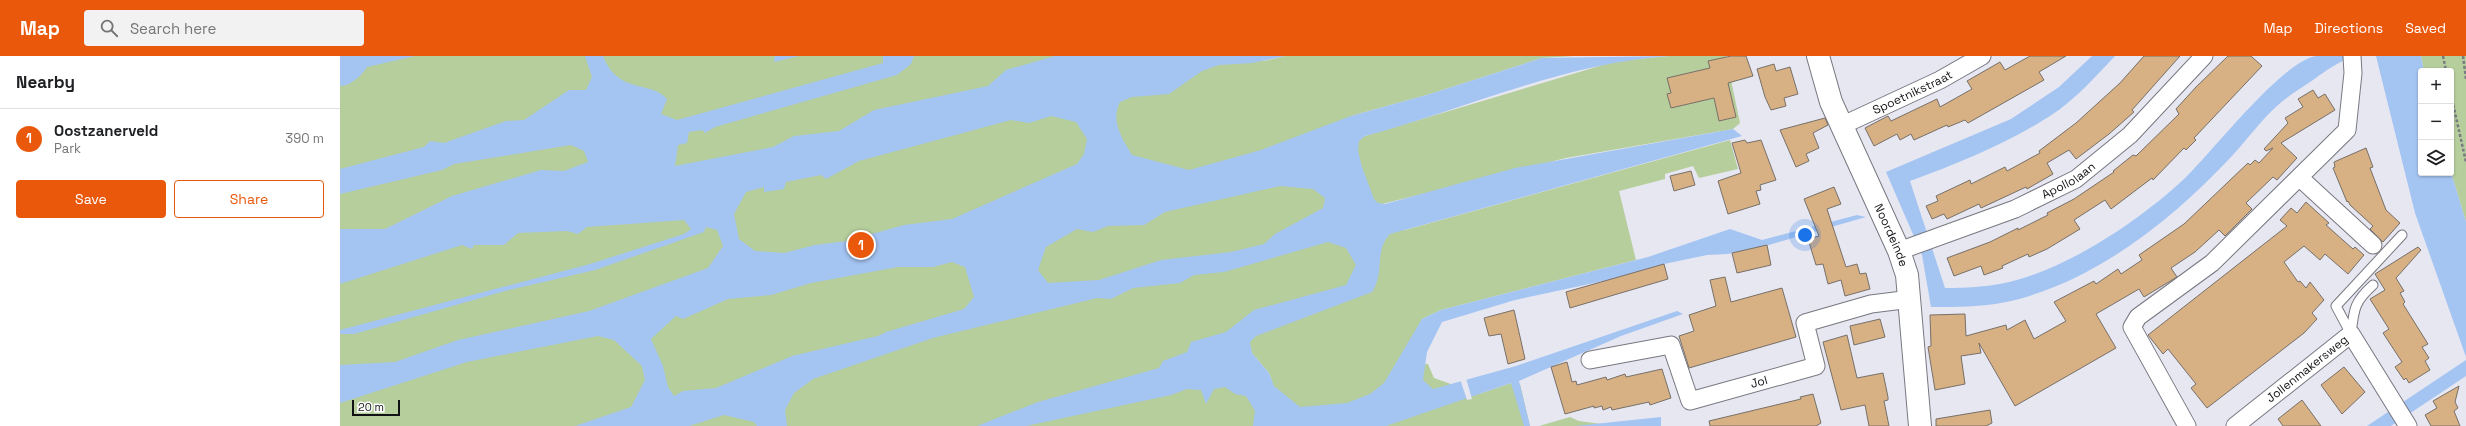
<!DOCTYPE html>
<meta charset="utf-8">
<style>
body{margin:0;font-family:"Space Grotesk",sans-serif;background:#f2f2f2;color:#202124}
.controls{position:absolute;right:12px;top:12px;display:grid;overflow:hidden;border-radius:4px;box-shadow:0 1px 3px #0004}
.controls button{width:36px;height:36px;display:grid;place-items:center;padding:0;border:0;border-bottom:1px solid #e0e0e0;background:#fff;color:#202124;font:20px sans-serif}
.scale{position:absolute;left:12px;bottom:10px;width:48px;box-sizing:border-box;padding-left:4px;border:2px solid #111215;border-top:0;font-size:11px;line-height:14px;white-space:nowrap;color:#111215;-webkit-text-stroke:3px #fff;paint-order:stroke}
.you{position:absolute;left:1465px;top:179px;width:14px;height:14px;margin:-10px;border:3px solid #fff;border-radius:50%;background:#1a73e8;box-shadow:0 0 0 6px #1a73e833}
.badge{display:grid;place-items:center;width:26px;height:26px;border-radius:50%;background:#ea580c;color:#fff;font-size:13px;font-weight:700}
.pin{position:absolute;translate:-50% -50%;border:2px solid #fff;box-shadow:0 1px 4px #0006}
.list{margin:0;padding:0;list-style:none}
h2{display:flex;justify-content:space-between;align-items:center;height:52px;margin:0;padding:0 16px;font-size:17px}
h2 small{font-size:13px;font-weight:400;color:#757577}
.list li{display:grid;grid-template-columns:26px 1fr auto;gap:12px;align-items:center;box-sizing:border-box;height:60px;padding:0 16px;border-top:1px solid #e0e0e0}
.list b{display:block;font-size:15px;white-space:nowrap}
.list p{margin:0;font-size:13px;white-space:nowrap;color:#757577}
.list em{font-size:13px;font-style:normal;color:#757577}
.actions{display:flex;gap:8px;padding:12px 16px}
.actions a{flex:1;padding:9px 0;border:1px solid #ea580c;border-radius:4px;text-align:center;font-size:14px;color:#ea580c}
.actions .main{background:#ea580c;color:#fff}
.icon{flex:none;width:22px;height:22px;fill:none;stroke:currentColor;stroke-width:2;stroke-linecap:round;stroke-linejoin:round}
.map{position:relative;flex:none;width:2126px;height:370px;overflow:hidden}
header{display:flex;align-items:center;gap:24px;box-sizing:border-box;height:56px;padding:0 20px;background:#ea580c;color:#fff}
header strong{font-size:19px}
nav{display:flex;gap:22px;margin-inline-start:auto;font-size:14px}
.search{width:280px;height:36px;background:#f2f2f2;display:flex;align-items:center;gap:10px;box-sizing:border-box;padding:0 14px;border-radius:4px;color:#757577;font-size:15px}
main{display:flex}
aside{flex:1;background:#fff}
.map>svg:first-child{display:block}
.green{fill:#b5ce9c;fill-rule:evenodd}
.water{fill:#a4c4f2;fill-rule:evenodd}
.pier{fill:#e7e7f2}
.building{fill:#d7b084;stroke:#777069}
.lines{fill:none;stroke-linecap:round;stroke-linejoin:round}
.lane-casing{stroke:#777780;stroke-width:11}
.street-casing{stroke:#777780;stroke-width:19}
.secondary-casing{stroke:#777780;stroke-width:24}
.path{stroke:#797a81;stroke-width:2.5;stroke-dasharray:3 2;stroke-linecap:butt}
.lane{stroke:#fff;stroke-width:9}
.street{stroke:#fff;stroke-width:17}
.secondary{stroke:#fff;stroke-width:22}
.labels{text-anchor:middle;stroke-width:3;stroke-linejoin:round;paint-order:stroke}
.street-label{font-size:12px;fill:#111215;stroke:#fff}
</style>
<header>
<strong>Map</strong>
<div class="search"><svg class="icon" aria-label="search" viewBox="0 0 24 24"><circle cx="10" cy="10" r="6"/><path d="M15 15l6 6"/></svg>Search here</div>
<nav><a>Map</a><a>Directions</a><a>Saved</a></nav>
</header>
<main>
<aside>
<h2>Nearby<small></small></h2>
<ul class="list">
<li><span class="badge">1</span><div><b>Oostzanerveld</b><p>Park</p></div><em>390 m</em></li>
</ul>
<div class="actions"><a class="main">Save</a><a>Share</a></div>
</aside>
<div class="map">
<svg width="2126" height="370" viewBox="0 0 2126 370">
<rect width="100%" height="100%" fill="#e7e7f2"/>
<g class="green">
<path d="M0 0H924L923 5 945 0H1235L1202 2 1090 38 1011 60 1025 80 1276 5 1329 0H1386L1400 67 1393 73 1226 102 1042 148 1065 174 1390 84 1398 113 1359 122 1353 110 1325 118V123L1279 135 1296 204 1101 254 1082 263 1066 306 1088 308 1094 322 1139 338 1171 327 1173 330 1180 328 1190 370H0ZM911 293 912 297 929 317 932 325 910 299Z"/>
<polygon points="2081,0 2126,0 2126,166 2111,116 2111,15 2084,15"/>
<polygon points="1230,361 1239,365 1276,370 1199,370"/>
</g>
<g class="water">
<path d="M0 0H75L27 11C22 19 11 30 0 30Z"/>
<path d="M245 0H263C278 39 311 24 327 43L321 58 337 64 543 7V0H574L571 8 557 19 375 71 365 77 362 74 349 76 347 87 338 89 335 110 433 91 454 80 499 75 534 54 648 30 666 14 715 0H945L912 7 879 9 862 15 829 38 792 41 780 46C770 65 782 82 792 99L849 114 921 94 1011 60 1090 38 1202 2 1329 0C1224 7 1125 53 1025 80L1019 85 1018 95 1022 111 1034 143 1038 147 1045 148 1175 112 1393 73 1402 80 1050 178C1034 194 1045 217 1032 236L916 280 910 286 912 297 929 317 934 330 960 351 1007 347 1030 338 1044 327 1082 263 1101 254 1308 201 1390 173 1422 184 1517 159 1526 161 1415 193 1387 198 1367 199 1324 208 1268 224 1175 244 1102 266 1087 296 1083 324 1093 333 1176 310 1337 255 1343 258 1281 280 1179 325 1190 370H1184L1171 327 1046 370H913L915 355 906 340 895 338 885 331 874 333 866 348 861 334 847 333 831 339 686 370H637L698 346 819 312 823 305 847 296 851 286 886 276 914 254 1006 229 1016 209 1006 192 988 186 884 216 854 219 840 227 793 232 771 243 757 242 593 282 473 323 454 337 445 354 447 370H417L414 366 384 359 349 370H235L291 351 305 324 302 310 274 284 258 280 127 306 0 347V309L55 306 118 284 249 255 368 212 383 190 377 174 366 171 364 176 255 214 165 235 14 278H0V274L250 208 344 178 351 173 344 164 247 171 238 178 227 175 178 177 164 189H134L132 193 122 189 0 228V173H45L112 140 201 114 224 115 248 106 244 95 231 89 114 108 102 114 0 138V113L84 91 90 85 104 87 166 65 184 64 229 34H246L252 21ZM711 60 736 66 747 83 744 98 737 108 612 163 564 169 507 185 475 189 444 197 415 195 399 183 394 158 406 136 424 131V136L444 133 446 126 481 119 486 123 519 105 671 64 689 67ZM940 130 973 133 985 142 983 152 935 178 924 188 891 196 821 204 759 224 708 227 698 214 706 191 737 173 753 176 768 170 804 169 825 156ZM612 206 625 211 634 241 624 253 546 276 538 280 452 300 376 332 343 335 334 340 328 331 323 310 311 283 336 260 343 263 388 243 431 239 471 227 558 211H593Z"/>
<polygon points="435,0 459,0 434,6"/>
<path d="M1752 0H1775C1755 21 1735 44 1710 60 1666 88 1619 107 1570 125L1605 232C1625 232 1646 231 1665 227 1726 214 1797 166 1842 125 1870 99 1942 5 1976 0 1988 0 2002 0 2015 0 1999 5 1987 14 1973 24 1961 32 1948 40 1937 50 1920 65 1907 84 1892 100 1832 164 1754 227 1666 246 1641 251 1616 251 1591 251L1582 199 1546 116 1671 63 1719 31Z"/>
<polygon points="2036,0 2081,0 2084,15 2081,15 2081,117 2111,116 2126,166 2126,301 2075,157"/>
<polygon points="2126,304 2126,320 2051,370 2027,370"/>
<polygon points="1321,361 1321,370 1235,370"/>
</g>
<polygon class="pier" points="1126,322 1132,343 1127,344 1120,323"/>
<g class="building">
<polygon points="1391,0 1406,0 1413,20 1388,27 1396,61 1379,65 1374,42 1331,52 1327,38 1331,37 1327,22 1370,12 1368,5"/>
<polygon points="1690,0 1726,0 1699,16 1704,24 1628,67 1625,64 1608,71 1607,69 1574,84 1571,78 1560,84 1557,78 1534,90 1525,72 1548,60 1551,65 1597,43 1600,51 1632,33 1627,25 1660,6 1665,14"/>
<polygon points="1804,0 1840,0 1792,54 1794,56 1769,78 1736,103 1729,94 1707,107 1713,118 1687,133 1686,131 1641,152 1639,148 1607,163 1604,158 1592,163 1586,150 1598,145 1596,140 1630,124 1631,128 1665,111 1667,115 1700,97 1699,95 1736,67 1780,27"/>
<polygon points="1888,0 1911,0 1922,10 1854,82 1856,84 1846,94 1844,92 1813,124 1812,122 1771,153 1765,144 1734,164 1740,173 1707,193 1689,201 1688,198 1662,210 1663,212 1644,219 1641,210 1614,220 1607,202 1650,186 1678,172 1678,174 1708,159 1707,157 1734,143 1774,116 1773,115 1793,99 1796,100 1839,58 1836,53 1856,31"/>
<polygon points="1434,8 1436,15 1450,11 1458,38 1444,42 1446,50 1431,54 1425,41 1417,13"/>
<polygon points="1973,34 1978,42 1985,38 1995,54 1941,87 1957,102 1937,124 1933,121 1906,147 1912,153 1885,180 1879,174 1855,196 1831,212 1837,221 1827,227 1804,241 1799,233 1756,258 1776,292 1675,350 1639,287 1641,297 1621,300 1625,328 1595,334 1588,291 1591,290 1590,259 1625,258 1626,280 1666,269 1667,274 1685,264 1694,283 1726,265 1714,246 1754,225 1756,228 1778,213 1781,218 1802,204 1799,199 1844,168 1908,107 1910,109 1915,104 1919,107 1933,92 1926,95 1924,93 1948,67 1945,62 1963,51 1958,43"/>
<polygon points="1485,62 1488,69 1473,77 1479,92 1466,98 1469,105 1456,111 1440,74"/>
<polygon points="1405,84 1407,87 1421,84 1436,124 1420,129 1421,134 1416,135 1420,148 1388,158 1378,125 1401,117 1392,87"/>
<polygon points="2026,92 2033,111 2030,112 2046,154 2060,167 2043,186 2030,173 2033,170 2010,149 2008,145 2007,146 1993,112 1995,111 1994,106"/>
<polygon points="1351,115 1355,129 1334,135 1330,120"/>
<polygon points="1494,131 1501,148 1487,153 1506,211 1517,208 1520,218 1526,217 1530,233 1505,240 1501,224 1488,228 1483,208 1476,209 1468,183 1479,180 1464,143"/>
<polygon points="1966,146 1989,167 1986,169 2013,193 2015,191 2024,199 2008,218 1985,198 1980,204 1964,190 1944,206 1958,226 1960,225 1966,232 1970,226 1984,244 1972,257 1977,263 1964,277 1867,352 1851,332 1856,328 1828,293 1823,298 1808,279 1947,170 1940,164 1951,152 1957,157"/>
<polygon points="1427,189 1431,209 1397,217 1392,197"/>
<polygon points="2078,191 2081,194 2056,222 2064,235 2060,237 2065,246 2063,248 2088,288 2082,291 2089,302 2085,305 2090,314 2069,327 2066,322 2064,324 2055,311 2062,306 2043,277 2049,273 2030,243 2045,234 2035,218"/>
<polygon points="1324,208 1328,223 1230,252 1226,236"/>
<polygon points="1385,221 1391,246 1442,232 1456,281 1349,312 1339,280 1354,275 1349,259 1376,250 1370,224"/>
<polygon points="1174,254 1185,303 1168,308 1161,278 1149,280 1144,262"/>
<polygon points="1540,263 1545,281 1514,289 1510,270"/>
<polygon points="1507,279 1517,322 1543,317 1548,341 1548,344 1544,345 1549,370 1529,370 1525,349 1501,354 1483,286"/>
<polygon points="1227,306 1232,326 1236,325 1237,329 1266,321 1267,324 1285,318 1286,321 1322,313 1331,342 1310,349 1309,346 1272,354 1271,351 1263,354 1262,350 1254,352 1254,350 1225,358 1211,311"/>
<polygon points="2004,311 2025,336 2002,358 1981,329"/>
<polygon points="2119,330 2115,346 2118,352 2114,355 2120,370 2091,370 2085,359 2097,352 2093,345"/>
<polygon points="1473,338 1481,367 1476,370 1370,370 1369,365 1461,343 1460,341"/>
<polygon points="1962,344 1981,370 1943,370 1938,363"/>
<polygon points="1650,354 1652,367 1646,370 1596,370 1596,363"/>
</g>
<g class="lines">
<defs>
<g id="lane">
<polyline points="2011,278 1996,250 2062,179"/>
<path d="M2011 278C2014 253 2014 246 2033 229"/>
</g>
<g id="street">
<path id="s1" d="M1501 70 1600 24 1642 0"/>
<polyline points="1960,122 2033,189"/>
<path id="s2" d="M1559 195 1675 153 1736 123 1790 79 1864 0"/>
<path id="s3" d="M1250 304 1331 289 1350 345 1476 310 1465 267 1531 248 1571 243"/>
<polyline points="1847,370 1792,271 1798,261 1872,207 2007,74 2013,17 2012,0"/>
<path id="s4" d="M1895 370 2011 278 2068 370"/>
</g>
<g id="secondary">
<path id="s5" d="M1478 0 1491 46 1559 195 1567 219 1580 370"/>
</g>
</defs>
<use href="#lane" class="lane-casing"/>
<use href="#street" class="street-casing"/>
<use href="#secondary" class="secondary-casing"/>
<g class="path">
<polyline points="2103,0 2106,15"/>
<polyline points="2123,0 2126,23"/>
<polyline points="2111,39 2126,106"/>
</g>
<use href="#lane" class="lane"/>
<use href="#street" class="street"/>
<use href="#secondary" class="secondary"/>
</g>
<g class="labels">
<g class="street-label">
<text dy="4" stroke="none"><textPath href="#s1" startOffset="79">Spoetnikstraat</textPath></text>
<text dy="4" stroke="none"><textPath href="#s2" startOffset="184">Apollolaan</textPath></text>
<text dy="4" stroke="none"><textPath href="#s5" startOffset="194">Noordeinde</textPath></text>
<text dy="4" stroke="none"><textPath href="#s4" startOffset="92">Jollenmakersweg</textPath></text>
<text dy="4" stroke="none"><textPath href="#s3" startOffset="213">Jol</textPath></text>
</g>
</g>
</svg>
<div class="controls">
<button>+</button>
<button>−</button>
<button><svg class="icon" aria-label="layers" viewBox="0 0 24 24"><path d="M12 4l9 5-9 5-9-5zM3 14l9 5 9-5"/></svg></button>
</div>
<div class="scale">20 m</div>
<div class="you"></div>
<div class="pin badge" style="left:521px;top:189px">1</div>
</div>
</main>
